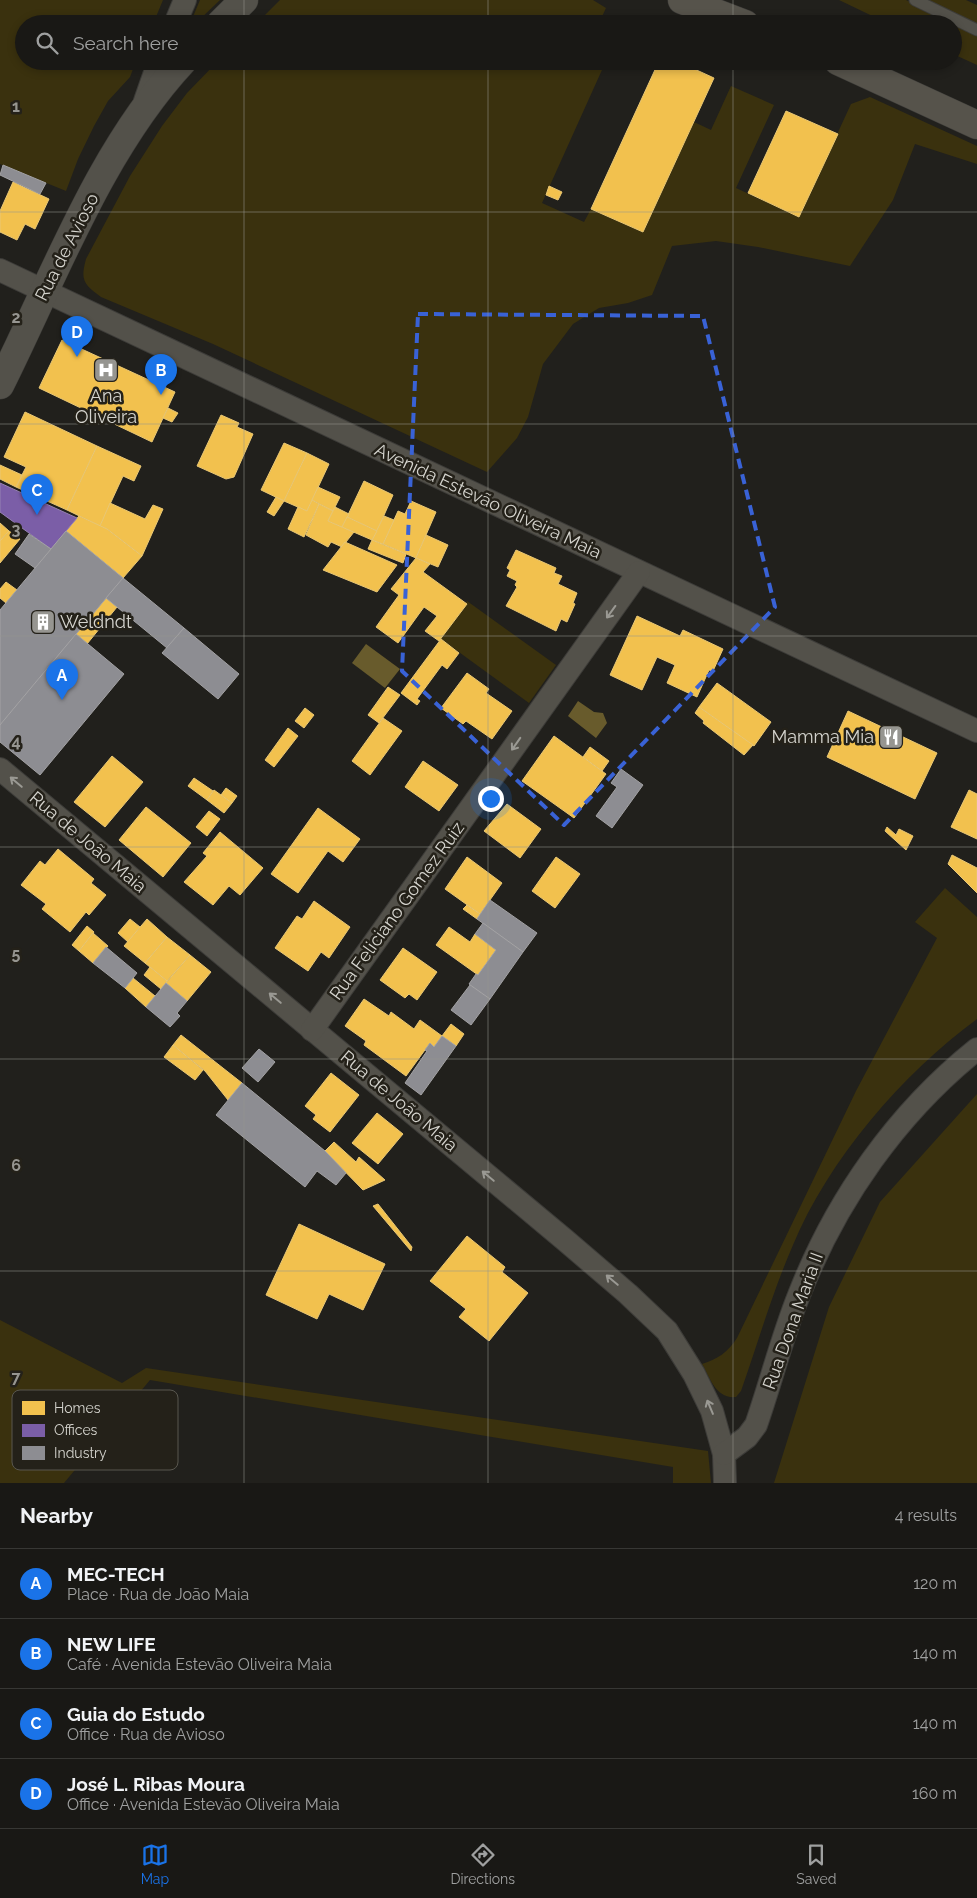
<!DOCTYPE html>
<meta charset="utf-8">
<style>
body{margin:0;font-family:Raleway,sans-serif;background:#262522;color:#f1f3f6}
.you{position:absolute;left:490px;top:798px;width:18px;height:18px;margin:-12px;border:4px solid #fff;border-radius:50%;background:#1a73e8;box-shadow:0 0 0 8px #1a73e833}
.badge{display:grid;place-items:center;width:32px;height:32px;border-radius:50%;background:#1a73e8;color:#fff;font-size:16px;font-weight:700}
.pin{position:absolute;translate:-50% -41px;filter:drop-shadow(0 1px 2px #0008)}
.pin::after{content:'';position:absolute;top:26px;width:18px;height:15px;background:inherit;clip-path:polygon(0 0,100% 0,50% 100%)}
.list{margin:0;padding:0;list-style:none}
h2{display:flex;justify-content:space-between;align-items:center;height:65px;margin:0;padding:0 20px;font-size:21px}
h2 small{font-size:16px;font-weight:400;color:#9fa0a0}
.list li{display:grid;grid-template-columns:32px 1fr auto;gap:15px;align-items:center;box-sizing:border-box;height:70px;padding:0 20px;border-top:1px solid #373734}
.list b{display:block;font-size:19px;white-space:nowrap}
.list p{margin:0;font-size:16px;white-space:nowrap;color:#9fa0a0}
.list em{font-size:16px;font-style:normal;color:#9fa0a0}
.icon{flex:none;width:28px;height:28px;fill:none;stroke:currentColor;stroke-width:2;stroke-linecap:round;stroke-linejoin:round}
.map{position:relative;flex:none;width:977px;height:1483px;overflow:hidden}
.search{position:absolute;background:#191815;box-shadow:0 2px 8px #0003;left:15px;right:15px;top:15px;height:55px;display:flex;align-items:center;gap:12px;box-sizing:border-box;padding:0 18px;border-radius:28px;color:#9fa0a0;font-size:19px}
.sheet{height:345px;background:#191815}
nav{display:flex;justify-content:space-around;align-items:center;box-sizing:border-box;height:70px;border-top:1px solid #373734;background:#191815;font-size:14px;color:#9fa0a0}
nav a{display:grid;justify-items:center;gap:2px}
nav .on{color:#1a73e8}
.map>svg:first-child{display:block}
.green{fill:#3a310e}
.water{fill:#685b2c}
.homes{fill:#f2c14e;stroke:#e9c774}
.offices{fill:#7b5ea7;stroke:#9681b3}
.industry{fill:#8d8d92;stroke:#a3a2a4}
.lines{fill:none;stroke-linecap:round;stroke-linejoin:round}
.service-casing{stroke:#3d3c39;stroke-width:13}
.minor-casing{stroke:#3d3c39;stroke-width:24}
.tertiary-casing{stroke:#3d3c39;stroke-width:29}
.secondary-casing{stroke:#3d3c39;stroke-width:29}
.service{stroke:#53514a;stroke-width:11}
.minor{stroke:#53514a;stroke-width:22}
.tertiary{stroke:#53514a;stroke-width:28}
.secondary{stroke:#56534b;stroke-width:28}
.oneway{stroke:#9a9993}
.marked{fill:none;stroke:#3962d6;stroke-width:4;stroke-dasharray:10 6;stroke-linejoin:round}
.grid{fill:none;stroke:#969590;stroke-width:1;stroke-opacity:0.55}
.labels{text-anchor:middle;stroke-width:5;stroke-linejoin:round;paint-order:stroke}
.street-label{font-size:18px;fill:#d5d4ce;stroke:#242119}
.poi-label{font-size:18px;fill:#d5d4ce;stroke:#242119}
.key{fill:#242119;stroke:#59574f;stroke-width:1}
.key-label{font-size:14px;fill:#d5d4ce}
.grid-label{font-size:16px;text-anchor:middle;font-weight:bold;fill:#969590;stroke:#242119;stroke-width:5;stroke-linejoin:round;paint-order:stroke}
</style>
<div class="map">
<svg width="977" height="1483" viewBox="0 0 977 1483">
<rect width="100%" height="100%" fill="#21201c"/>
<g class="green">
<polygon points="0,0 163,0 153,24 24,24 24,61 136,61 130,77 108,101 94,126 78,159 66,191 0,164"/>
<polygon points="200,0 220,0 195,24 190,24"/>
<polygon points="280,0 593,0 606,8 599,23 600,24 256,24"/>
<polygon points="839,0 906,0 977,34 977,65 953,54 953,24 889,24"/>
<polygon points="923,0 966,0 977,5 977,25"/>
<path d="M218 61H606L542 203 584 222 591 209 643 232 694 122 711 130 731 86 774 105 736 188 799 217 851 104 870 97 977 146V164L915 144 893 200 850 266 758 247 716 241 672 246 652 295 628 303 599 308 573 324 543 364 528 417 517 438 487 472 213 344 101 297C84 284 80 281 86 259L130 176 162 126 187 93Z"/>
<polygon points="467,601 556,665 529,703 441,639"/>
<path d="M945 888 977 917V1019C902 1074 829 1159 793 1245 772 1293 758 1343 741 1391L736 1397C716 1399 710 1378 702 1364 718 1359 728 1352 737 1338L856 1091 937 938 915 922Z"/>
<polygon points="977,1094 977,1483 774,1483 829,1307 880,1202"/>
<polygon points="0,1320 122,1383 146,1368 708,1451 711,1483 673,1483 673,1467 150,1380 64,1483 0,1483"/>
</g>
<g class="water">
<polygon points="366,644 400,669 385,688 352,663"/>
<polygon points="578,701 594,712 603,713 607,723 596,738 568,716"/>
</g>
<g class="homes">
<polygon points="659,61 677,61 714,78 643,232 591,209"/>
<polygon points="786,111 838,134 799,217 748,193"/>
<polygon points="13,182 49,199 35,229 25,224 17,240 0,232 0,211"/>
<polygon points="549,186 562,192 558,200 546,195"/>
<polygon points="62,340 175,392 152,442 39,388"/>
<polygon points="168,408 178,413 172,422 163,418"/>
<polygon points="25,412 97,446 67,510 16,487 26,467 4,457"/>
<polygon points="221,415 239,423 237,427 253,434 234,477 226,479 197,466"/>
<polygon points="284,443 307,453 284,501 261,490"/>
<polygon points="97,446 141,466 134,481 123,476 100,526 67,510"/>
<polygon points="307,453 329,464 307,511 284,501"/>
<polygon points="0,465 22,475 16,487 0,479"/>
<polygon points="364,481 393,495 377,531 347,517"/>
<polygon points="318,487 340,497 333,511 312,500"/>
<polygon points="276,497 284,501 274,516 267,512"/>
<polygon points="312,500 319,504 304,537 288,529 298,507 307,511"/>
<polygon points="411,501 436,512 416,558 383,544 398,511 405,514"/>
<polygon points="110,503 145,519 153,505 163,509 142,556 107,529 100,526"/>
<polygon points="319,504 333,511 328,521 354,532 342,547 331,542 328,547 306,535"/>
<polygon points="335,507 349,514 342,527 328,521"/>
<polygon points="79,516 107,529 142,556 123,578 66,531"/>
<polygon points="384,516 394,520 383,544 372,540"/>
<polygon points="347,517 377,531 372,540 342,527"/>
<polygon points="0,523 9,531 0,541"/>
<polygon points="9,531 20,539 0,563 0,541"/>
<polygon points="426,535 448,545 438,567 416,558"/>
<polygon points="372,540 406,554 403,563 368,549"/>
<polygon points="345,542 397,565 377,592 323,570"/>
<polygon points="516,550 556,568 554,573 562,576 558,584 577,593 573,603 575,604 567,622 561,619 556,631 506,606 517,587 515,585 517,581 507,576 510,570 507,568"/>
<polygon points="416,558 430,564 423,572 467,604 439,641 425,631 437,616 424,607 398,643 376,627 399,595 391,589"/>
<polygon points="6,582 17,590 6,603 0,598 0,589"/>
<polygon points="106,598 117,607 87,644 76,634"/>
<polygon points="637,616 680,636 683,630 723,649 713,671 709,670 697,697 667,683 675,665 657,657 642,690 610,675"/>
<polygon points="441,639 459,653 447,669 442,665 417,699 420,701 417,705 401,693"/>
<polygon points="467,673 489,689 486,693 512,711 492,739 466,721 463,724 441,708"/>
<polygon points="717,683 771,722 754,746 699,707"/>
<polygon points="388,687 400,695 379,723 368,715"/>
<polygon points="699,707 753,745 744,755 703,723 704,721 695,713"/>
<polygon points="305,708 314,715 304,728 295,721"/>
<polygon points="848,711 937,753 915,799 827,757"/>
<polygon points="383,718 402,731 370,775 352,761"/>
<polygon points="288,728 298,736 274,767 265,760"/>
<polygon points="554,736 606,774 574,818 522,781"/>
<polygon points="590,747 609,761 602,771 583,757"/>
<polygon points="112,756 143,782 105,827 74,802"/>
<polygon points="423,761 458,785 439,811 405,787"/>
<polygon points="194,778 213,791 207,800 188,786"/>
<polygon points="226,788 237,796 232,803 221,795"/>
<polygon points="214,790 232,803 224,813 207,800"/>
<polygon points="969,790 977,794 977,839 951,827"/>
<polygon points="507,804 541,829 520,858 484,831"/>
<polygon points="146,807 191,843 163,877 119,840"/>
<polygon points="318,808 360,839 343,862 328,851 298,893 271,874"/>
<polygon points="209,811 220,819 207,836 196,827"/>
<polygon points="887,827 896,835 899,829 913,836 906,850 885,831"/>
<polygon points="220,832 263,868 240,895 229,886 213,905 184,882 207,856 203,853"/>
<polygon points="58,849 94,879 91,883 106,895 89,915 86,912 70,932 42,909 46,904 21,885 40,861 45,865"/>
<polygon points="952,855 977,868 977,893 948,864"/>
<polygon points="467,857 502,883 480,914 445,889"/>
<polygon points="556,857 580,874 555,908 532,891"/>
<polygon points="314,901 350,927 329,958 321,952 308,971 275,948 297,916 302,919"/>
<polygon points="467,905 480,914 477,919 463,909"/>
<polygon points="130,919 140,927 128,942 118,933"/>
<polygon points="147,919 167,937 145,963 124,946"/>
<polygon points="87,926 94,932 79,951 72,945"/>
<polygon points="449,927 470,942 475,934 496,950 478,975 436,945"/>
<polygon points="93,933 108,946 93,963 79,951"/>
<polygon points="167,937 190,955 167,981 145,963"/>
<polygon points="403,948 437,972 417,1000 409,994 405,998 380,980"/>
<polygon points="190,955 211,972 187,1001 166,983"/>
<polygon points="150,967 167,981 161,989 144,975"/>
<polygon points="133,978 155,996 146,1007 125,988"/>
<polygon points="364,999 389,1016 391,1012 414,1029 420,1020 442,1036 434,1047 430,1043 406,1076 364,1045 366,1041 345,1026"/>
<polygon points="451,1024 464,1034 456,1046 442,1036"/>
<polygon points="181,1035 242,1083 228,1100 205,1071 173,1045"/>
<polygon points="173,1045 203,1070 195,1080 164,1057"/>
<polygon points="331,1073 359,1095 330,1132 313,1119 316,1115 305,1106"/>
<polygon points="377,1113 403,1134 378,1164 352,1143"/>
<polygon points="334,1142 356,1162 359,1157 385,1180 363,1190 325,1151"/>
<polygon points="378,1204 412,1247 411,1251 373,1206"/>
<polygon points="299,1224 385,1264 363,1310 329,1294 317,1319 266,1295"/>
<polygon points="467,1236 505,1267 502,1272 528,1293 489,1341 459,1317 466,1309 430,1281"/>
</g>
<polygon class="offices" points="0,483 77,518 51,549 0,512"/>
<g class="industry">
<polygon points="3,165 46,183 40,194 0,175"/>
<polygon points="66,531 123,578 0,725 0,610"/>
<polygon points="29,534 51,549 35,568 15,554"/>
<polygon points="123,578 184,628 167,648 106,598"/>
<polygon points="184,628 239,674 218,699 162,653"/>
<polygon points="76,634 124,674 40,775 0,742 0,725"/>
<polygon points="621,769 643,785 612,828 596,816 617,787 611,783"/>
<polygon points="490,900 537,933 523,952 477,919"/>
<polygon points="483,923 523,952 490,999 469,984 476,974 478,975 496,950 475,934"/>
<polygon points="106,947 137,973 125,988 93,963"/>
<polygon points="166,983 187,1001 177,1013 180,1016 170,1027 146,1007"/>
<polygon points="470,985 490,999 471,1025 451,1010"/>
<polygon points="442,1036 456,1046 421,1095 405,1083 427,1051 425,1050 430,1043 434,1047"/>
<polygon points="259,1049 275,1062 258,1082 242,1068"/>
<polygon points="242,1083 325,1151 346,1173 336,1185 317,1171 305,1187 216,1115"/>
</g>
<g class="lines">
<defs>
<polyline id="service" points="915,0 977,30"/>
<g id="minor">
<polyline points="175,24 185,0"/>
<polyline points="145,101 159,61"/>
<polyline points="0,270 977,731"/>
<polyline points="0,769 565,1240 628,1294 667,1331 694,1374 712,1411 724,1454 725,1483"/>
<polyline points="312,1030 639,572"/>
<path d="M724 1454 747 1437 756 1425C771 1382 782 1337 799 1295 836 1200 897 1113 977 1049"/>
</g>
<g id="tertiary">
<polyline points="220,24 244,0"/>
<path d="M0 385C54 277 100 150 183 61"/>
</g>
<g id="secondary">
<polyline points="682,0 745,24"/>
<polyline points="838,61 977,125"/>
</g>
</defs>
<use href="#service" class="service-casing"/>
<use href="#minor" class="minor-casing"/>
<use href="#tertiary" class="tertiary-casing"/>
<use href="#secondary" class="secondary-casing"/>
<use href="#service" class="service"/>
<use href="#minor" class="minor"/>
<use href="#tertiary" class="tertiary"/>
<use href="#secondary" class="secondary"/>
</g>
<defs><path id="oneway-shaft" d="M-6 0H5M1.5-3L5.5 0L1.5 3" fill="none" stroke-width="1.6" stroke-linecap="round" stroke-linejoin="round" transform="scale(1.25)"/></defs>
<g class="oneway">
<use href="#oneway-shaft" transform="translate(611 612) rotate(126)"/>
<use href="#oneway-shaft" transform="translate(516 744) rotate(125)"/>
<use href="#oneway-shaft" transform="translate(16 782) rotate(-140)"/>
<use href="#oneway-shaft" transform="translate(275 998) rotate(-140)"/>
<use href="#oneway-shaft" transform="translate(488 1176) rotate(-140)"/>
<use href="#oneway-shaft" transform="translate(612 1280) rotate(-140)"/>
<use href="#oneway-shaft" transform="translate(710 1407) rotate(-113)"/>
</g>
<path class="marked" d="M418 314 703 316 775 607 564 825 402 671Z"/>
<path class="grid" d="M244 0V24M488 0V24M733 0V24M244 61V1483M488 61V1483M733 61V1483M0 212H977M0 424H977M0 636H977M0 847H977M0 1059H977M0 1271H977"/>
<defs>
<symbol id="hospital-square" viewBox="-11 -11 22 22"><rect x="-9" y="-9" width="18" height="18" rx="4" fill="#969590" stroke="#242119"/><path d="M-5-5h3v3.5h4V-5h3V5h-3V1.5h-4V5h-3Z" fill="#fff"/></symbol>
<symbol id="building-square" viewBox="-11 -11 22 22"><rect x="-9" y="-9" width="18" height="18" rx="4" fill="#969590" stroke="#242119"/><path d="M-4-6H4V6H1V3H-1V6H-4ZM-2.5-4.3h1.7v1.8h-1.7ZM.8-4.3h1.7v1.8H.8ZM-2.5-1h1.7V.8h-1.7ZM.8-1h1.7V.8H.8Z" fill="#fff"/></symbol>
<symbol id="restaurant-square" viewBox="-11 -11 22 22"><rect x="-9" y="-9" width="18" height="18" rx="4" fill="#969590" stroke="#242119"/><path d="M-5-6h1v4h1v-4h1v4h1v-4h1v5L-1.5 .5V6h-2V.5L-5-1ZM5-6V6H3V1.5H1.5Q1.5-4 5-6Z" fill="#fff"/></symbol>
</defs>
<g fill-rule="evenodd">
<use href="#hospital-square" x="92" y="356" width="28" height="28"/>
<use href="#building-square" x="29" y="608" width="28" height="28"/>
<use href="#restaurant-square" x="877" y="723" width="28" height="28"/>
</g>
<g class="labels">
<g class="street-label">
<text transform="translate(67 247) rotate(-63)" y="6">Rua de Avioso</text>
<text transform="translate(488 501) rotate(25)" y="6">Avenida Estevão Oliveira Maia</text>
<text transform="translate(88 842) rotate(40)" y="6">Rua de João Maia</text>
<text transform="translate(397 911) rotate(-54)" y="6">Rua Feliciano Gomez Ruiz</text>
<text transform="translate(399 1101) rotate(40)" y="6">Rua de João Maia</text>
<text transform="translate(793 1321) rotate(-70)" y="6">Rua Dona Maria II</text>
</g>
<g class="poi-label">
<text x="106" y="402">Ana<tspan x="106" dy="21">Oliveira</tspan></text>
<text x="60" y="628" text-anchor="start">Weldndt</text>
<text x="874" y="743" text-anchor="end">Mamma Mia</text>
</g>
</g>
<rect x="12" y="1390" width="166" height="80" rx="8" class="key"/>
<rect x="22" y="1401" width="23" height="14" fill="#f2c14e"/>
<rect x="22" y="1424" width="23" height="13" fill="#7b5ea7"/>
<rect x="22" y="1446" width="23" height="14" fill="#8d8d92"/>
<g class="key-label">
<text x="54" y="1413">Homes</text>
<text x="54" y="1435">Offices</text>
<text x="54" y="1458">Industry</text>
</g>
<g class="grid-label">
<text x="16" y="112">1</text>
<text x="16" y="323">2</text>
<text x="16" y="535">3</text>
<text x="16" y="747">4</text>
<text x="16" y="959">5</text>
<text x="16" y="1171">6</text>
<text x="16" y="1383">7</text>
</g>
</svg>
<div class="you"></div>
<div class="pin badge" style="left:62px;top:700px">A</div>
<div class="pin badge" style="left:161px;top:395px">B</div>
<div class="pin badge" style="left:37px;top:515px">C</div>
<div class="pin badge" style="left:77px;top:357px">D</div>
<div class="search"><svg class="icon" aria-label="search" viewBox="0 0 24 24"><circle cx="10" cy="10" r="6"/><path d="M15 15l6 6"/></svg>Search here</div>
</div>
<section class="sheet">
<h2>Nearby<small>4 results</small></h2>
<ul class="list">
<li><span class="badge">A</span><div><b>MEC-TECH</b><p>Place · Rua de João Maia</p></div><em>120 m</em></li>
<li><span class="badge">B</span><div><b>NEW LIFE</b><p>Café · Avenida Estevão Oliveira Maia</p></div><em>140 m</em></li>
<li><span class="badge">C</span><div><b>Guia do Estudo</b><p>Office · Rua de Avioso</p></div><em>140 m</em></li>
<li><span class="badge">D</span><div><b>José L. Ribas Moura</b><p>Office · Avenida Estevão Oliveira Maia</p></div><em>160 m</em></li>
</ul>
</section>
<nav>
<a class="on"><svg class="icon" aria-label="map" viewBox="0 0 24 24"><path d="M3 6l6-2 6 2 6-2v14l-6 2-6-2-6 2zM9 4v14M15 6v14"/></svg>Map</a>
<a><svg class="icon" aria-label="directions" viewBox="0 0 24 24"><path d="M12 3l9 9-9 9-9-9zM9 14v-3h6M13 9l2 2-2 2"/></svg>Directions</a>
<a><svg class="icon" aria-label="saved" viewBox="0 0 24 24"><path d="M7 4h10v16l-5-4-5 4z"/></svg>Saved</a>
</nav>
